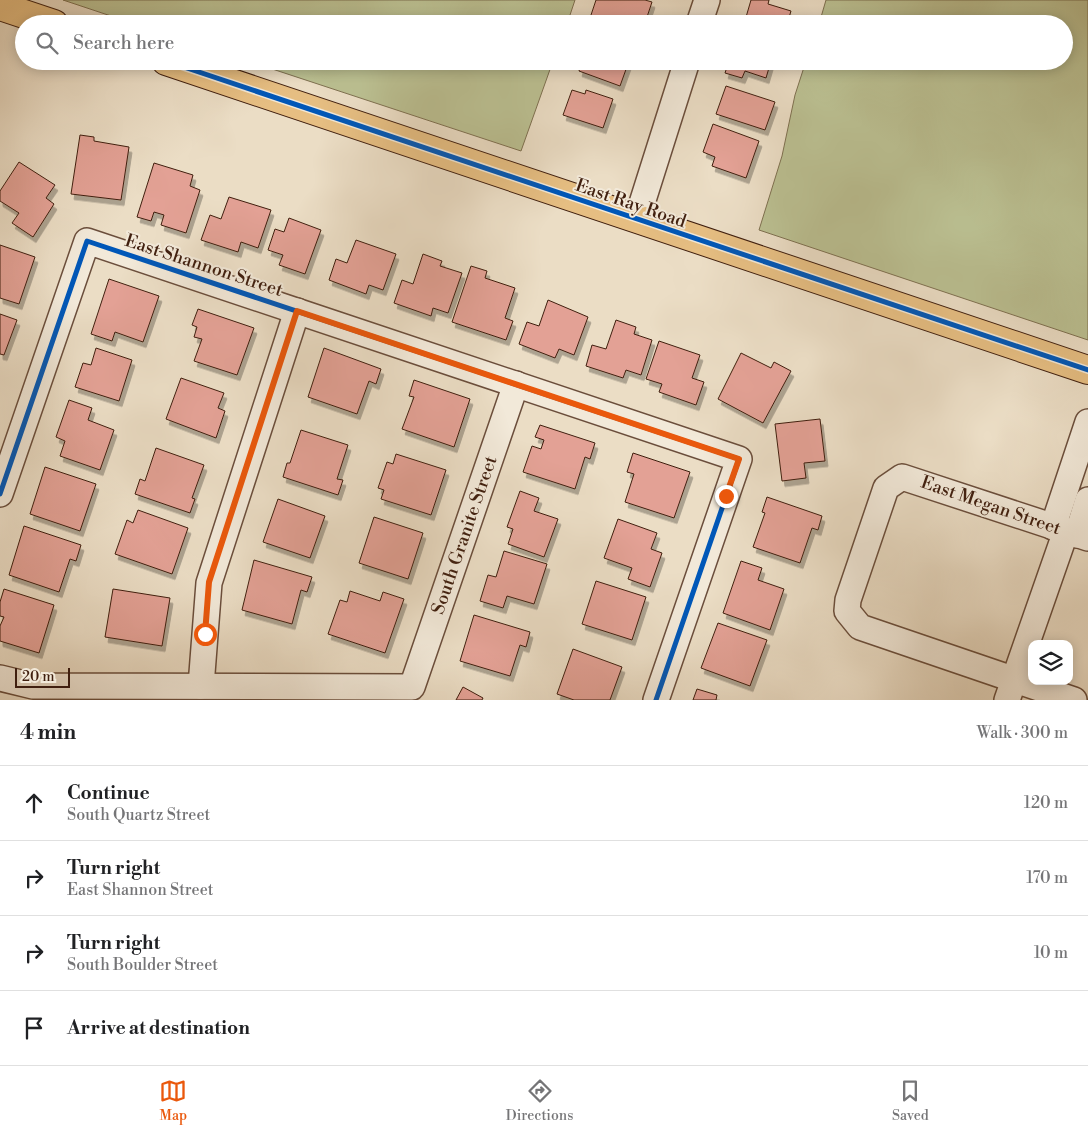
<!DOCTYPE html>
<meta charset="utf-8">
<style>
body{margin:0;font-family:"Libre Bodoni",serif;background:#f6f6f6;color:#202124}
.controls{position:absolute;right:15px;bottom:15px;display:grid;overflow:hidden;border-radius:10px;box-shadow:0 2px 12px #0003}
.controls button{width:45px;height:45px;display:grid;place-items:center;padding:0;border:0;border-bottom:1px solid #e0e0e0;background:#fff;color:#202124;font:25px sans-serif}
.scale{position:absolute;left:15px;bottom:12px;width:55px;box-sizing:border-box;padding-left:5px;border:2px solid #401f0f;border-top:0;font-size:14px;line-height:18px;white-space:nowrap;color:#401f0f;-webkit-text-stroke:4px #f2e9d9;paint-order:stroke}
.stop{position:absolute;width:15px;height:15px;margin:-11px;border:4px solid #ea580c;border-radius:50%;background:#fff}
.stop.end{background:#ea580c;border-color:#fff;box-shadow:0 1px 5px #0008}
.list{margin:0;padding:0;list-style:none}
h2{display:flex;justify-content:space-between;align-items:center;height:65px;margin:0;padding:0 20px;font-size:21px}
h2 small{font-size:16px;font-weight:400;color:#757577}
.list li{display:grid;grid-template-columns:32px 1fr auto;gap:15px;align-items:center;box-sizing:border-box;height:75px;padding:0 20px;border-top:1px solid #e0e0e0}
.list b{display:block;font-size:19px;white-space:nowrap}
.list p{margin:0;font-size:16px;white-space:nowrap;color:#757577}
.list em{font-size:16px;font-style:normal;color:#757577}
.icon{flex:none;width:28px;height:28px;fill:none;stroke:currentColor;stroke-width:2;stroke-linecap:round;stroke-linejoin:round}
.map{position:relative;flex:none;width:1088px;height:700px;overflow:hidden}
.search{position:absolute;background:#fff;box-shadow:0 2px 12px #0003;left:15px;right:15px;top:15px;height:55px;display:flex;align-items:center;gap:12px;box-sizing:border-box;padding:0 18px;border-radius:28px;color:#757577;font-size:19px}
.sheet{height:365px;background:#fff}
nav{display:flex;justify-content:space-around;align-items:center;box-sizing:border-box;height:70px;border-top:1px solid #e0e0e0;background:#fff;font-size:14px;color:#757577}
nav a{display:grid;justify-items:center;gap:2px}
nav .on{color:#ea580c}
.map>svg:first-child{display:block}
.green{fill:#bbc092;stroke:#7e7050}
.building{fill:#e3a195;stroke:#401f0f;filter:url(#shadow)}
.lines{fill:none;stroke-linecap:round;stroke-linejoin:round}
.minor-casing{stroke:#6b4e3c;stroke-width:28}
.major-casing{stroke:#401f0f;stroke-width:30}
.minor{stroke:#f2e9d9;stroke-width:25}
.major{stroke:#e6be82;stroke-width:28}
.cycleway-casing{stroke:#f2e9d9;stroke-width:8}
.cycleway{stroke:#0057b8;stroke-width:5}
.route{stroke:#ea580c;stroke-width:6}
.labels{text-anchor:middle;stroke-width:4;stroke-linejoin:round;paint-order:stroke}
.street-label{font-size:18px;fill:#401f0f;stroke:#f2e9d9}
</style>
<div class="map">
<svg width="1088" height="700" viewBox="0 0 1088 700">
<defs>
<filter id="shadow"><feDropShadow dx="3" dy="5.5" stdDeviation="0" flood-color="#0004"/></filter>
</defs>
<rect width="100%" height="100%" fill="#ebddc5"/>
<filter id="stains"><feTurbulence type="fractalNoise" baseFrequency=".004" numOctaves="4"/><feColorMatrix values="0 0 0 0 .2 0 0 0 0 .09 0 0 0 0 .02 0 0 0 .5 -.17"/></filter>
<radialGradient id="worn" r=".72"><stop offset=".6" stop-color="#630" stop-opacity="0"/><stop offset="1" stop-color="#630" stop-opacity=".3"/></radialGradient>
<g class="green">
<polygon points="63,0 575,0 567,24 135,24"/>
<polygon points="826,0 1088,0 1088,340 759,230 782,156 795,95 806,61 1064,61 1064,24 819,24"/>
<polygon points="248,61 553,61 521,151"/>
</g>
<g class="building">
<polygon points="596,0 645,0 652,2 645,23 624,16 623,24 588,24"/>
<polygon points="751,0 769,0 768,4 791,11 787,24 744,24"/>
<polygon points="582,61 629,61 620,86 579,71"/>
<polygon points="729,61 771,61 766,78 745,71 742,78 725,73"/>
<polygon points="726,86 775,102 765,130 716,114"/>
<polygon points="572,90 585,94 586,90 613,99 603,128 563,115"/>
<polygon points="713,124 759,141 746,178 712,166 715,157 703,152"/>
<polygon points="80,135 94,137 94,141 129,147 121,200 71,194"/>
<polygon points="19,162 55,185 46,198 54,204 33,237 12,223 19,213 0,201 0,191"/>
<polygon points="154,163 193,175 190,186 200,190 186,233 161,225 164,215 154,212 151,221 137,217"/>
<polygon points="229,197 271,210 258,248 241,242 238,252 201,240 210,215 221,219"/>
<polygon points="289,218 321,230 305,274 279,265 283,255 268,250 275,229 284,232"/>
<polygon points="356,240 396,254 383,290 369,285 366,294 329,280 336,259 347,263"/>
<polygon points="0,245 35,257 19,304 0,298"/>
<polygon points="423,254 442,261 440,266 462,273 448,313 433,308 431,316 394,303 402,280 413,284"/>
<polygon points="471,266 487,271 485,278 515,288 505,318 513,321 506,340 452,322"/>
<polygon points="109,279 159,296 143,342 115,332 112,341 91,334"/>
<polygon points="548,300 588,317 574,355 559,349 555,358 519,344 527,322 539,326"/>
<polygon points="198,309 254,328 237,375 194,361 202,339 194,337 197,327 192,325"/>
<polygon points="0,314 17,320 4,355 0,354"/>
<polygon points="616,320 636,327 634,334 652,340 641,375 626,370 623,378 586,366 592,345 606,349"/>
<polygon points="659,341 700,355 692,378 704,382 696,405 659,392 662,384 646,379"/>
<polygon points="96,348 132,360 119,401 75,387 83,363 91,365"/>
<polygon points="324,348 381,369 376,384 369,381 357,414 308,397"/>
<polygon points="741,353 771,368 774,362 791,371 763,423 718,399"/>
<polygon points="181,378 224,393 218,408 225,411 216,438 166,419"/>
<polygon points="414,380 470,399 454,447 402,429 414,397 409,396"/>
<polygon points="69,400 92,408 88,420 114,430 100,470 60,456 65,441 56,437"/>
<polygon points="820,419 825,461 804,463 806,478 782,481 775,424"/>
<polygon points="540,425 595,443 590,459 585,457 575,489 523,472 532,446 541,449 544,440 535,437"/>
<polygon points="301,430 348,445 337,479 343,480 338,495 283,477 287,463 290,463"/>
<polygon points="156,448 204,465 192,498 195,499 190,513 135,494 140,479 145,481"/>
<polygon points="633,453 690,472 674,518 625,502 634,474 627,472"/>
<polygon points="396,454 446,470 431,515 381,499 384,490 378,488 387,462 393,464"/>
<polygon points="45,467 96,484 80,531 30,514"/>
<polygon points="520,491 539,498 534,511 558,519 544,557 508,544 513,529 507,527"/>
<polygon points="767,497 822,516 818,530 812,528 800,563 753,547 765,513 762,512"/>
<polygon points="278,499 325,516 310,558 263,542"/>
<polygon points="138,510 188,528 172,574 115,554 127,520 133,523"/>
<polygon points="374,517 423,533 408,579 359,563"/>
<polygon points="618,519 657,533 651,549 662,553 650,587 628,579 632,568 604,558"/>
<polygon points="24,526 81,545 76,561 70,559 59,592 9,575"/>
<polygon points="504,551 547,564 534,604 507,596 503,608 480,601 488,575 496,577"/>
<polygon points="254,560 312,577 307,592 301,590 292,624 242,610"/>
<polygon points="741,561 762,568 758,580 784,589 770,630 723,613"/>
<polygon points="596,581 646,597 632,640 582,624"/>
<polygon points="4,589 54,605 39,653 0,641 0,626 4,617 0,616 0,602"/>
<polygon points="113,589 170,598 162,646 105,637"/>
<polygon points="350,591 380,601 383,592 404,599 385,653 328,634 340,600 347,602"/>
<polygon points="474,615 530,632 526,647 520,645 510,676 460,661"/>
<polygon points="718,623 767,640 750,686 701,668"/>
<polygon points="573,649 622,667 610,700 574,700 557,694"/>
<polygon points="463,687 483,698 482,700 456,700"/>
<polygon points="697,689 717,695 716,700 693,700"/>
</g>
<g class="lines">
<defs>
<g id="minor">
<polyline points="699,24 707,0"/>
<polyline points="637,219 687,61"/>
<polyline points="0,494 87,241 739,459 656,700"/>
<polyline points="1053,527 1088,422"/>
<polyline points="1077,535 1088,500"/>
<polyline points="0,678 33,686 412,687 516,384"/>
<polyline points="201,686 209,583 297,311"/>
<polyline points="1007,700 1066,531"/>
<polyline points="1074,700 860,627 847,611 848,600 886,488 902,477 1088,538"/>
</g>
<g id="major">
<polyline points="0,6 54,24"/>
<polyline points="166,61 1088,370"/>
</g>
</defs>
<use href="#minor" class="minor-casing"/>
<use href="#major" class="major-casing"/>
<use href="#minor" class="minor"/>
<use href="#major" class="major"/>
<defs>
<g id="cycleway">
<polyline points="166,61 1088,370"/>
<polyline points="0,494 87,241 739,459 656,700"/>
</g>
</defs>
<use href="#cycleway" class="cycleway-casing"/>
<use href="#cycleway" class="cycleway"/>
</g>
<g class="lines">
<polyline class="route" points="205,634 209,582 297,311 739,459 726,496"/>
</g>
<g class="labels">
<g class="street-label">
<text transform="translate(631 203) rotate(19)" y="6">East Ray Road</text>
<text transform="translate(204 265) rotate(18)" y="6">East Shannon Street</text>
<text transform="translate(991 505) rotate(19)" y="6">East Megan Street</text>
<text transform="translate(464 535) rotate(-71)" y="6">South Granite Street</text>
</g>
</g>
<rect width="100%" height="100%" filter="url(#stains)"/>
<rect width="100%" height="100%" fill="url(#worn)"/>
</svg>
<div class="controls">
<button><svg class="icon" aria-label="layers" viewBox="0 0 24 24"><path d="M12 4l9 5-9 5-9-5zM3 14l9 5 9-5"/></svg></button>
</div>
<div class="scale">20 m</div>
<div class="stop" style="left:205px;top:634px"></div>
<div class="stop end" style="left:726px;top:496px"></div>
<div class="search"><svg class="icon" aria-label="search" viewBox="0 0 24 24"><circle cx="10" cy="10" r="6"/><path d="M15 15l6 6"/></svg>Search here</div>
</div>
<section class="sheet">
<h2>4 min<small>Walk · 300 m</small></h2>
<ul class="list">
<li><svg class="icon" aria-label="ahead" viewBox="0 0 24 24"><path d="M12 20V5M6 11l6-6 6 6"/></svg><div><b>Continue</b><p>South Quartz Street</p></div><em>120 m</em></li>
<li><svg class="icon" aria-label="right" viewBox="0 0 24 24"><path d="M7 20v-9h11M14 6l5 5-5 5"/></svg><div><b>Turn right</b><p>East Shannon Street</p></div><em>170 m</em></li>
<li><svg class="icon" aria-label="right" viewBox="0 0 24 24"><path d="M7 20v-9h11M14 6l5 5-5 5"/></svg><div><b>Turn right</b><p>South Boulder Street</p></div><em>10 m</em></li>
<li><svg class="icon" aria-label="arrive" viewBox="0 0 24 24"><path d="M6 21V4h12l-3 4 3 4H6"/></svg><div><b>Arrive at destination</b></div></li>
</ul>
</section>
<nav>
<a class="on"><svg class="icon" aria-label="map" viewBox="0 0 24 24"><path d="M3 6l6-2 6 2 6-2v14l-6 2-6-2-6 2zM9 4v14M15 6v14"/></svg>Map</a>
<a><svg class="icon" aria-label="directions" viewBox="0 0 24 24"><path d="M12 3l9 9-9 9-9-9zM9 14v-3h6M13 9l2 2-2 2"/></svg>Directions</a>
<a><svg class="icon" aria-label="saved" viewBox="0 0 24 24"><path d="M7 4h10v16l-5-4-5 4z"/></svg>Saved</a>
</nav>
